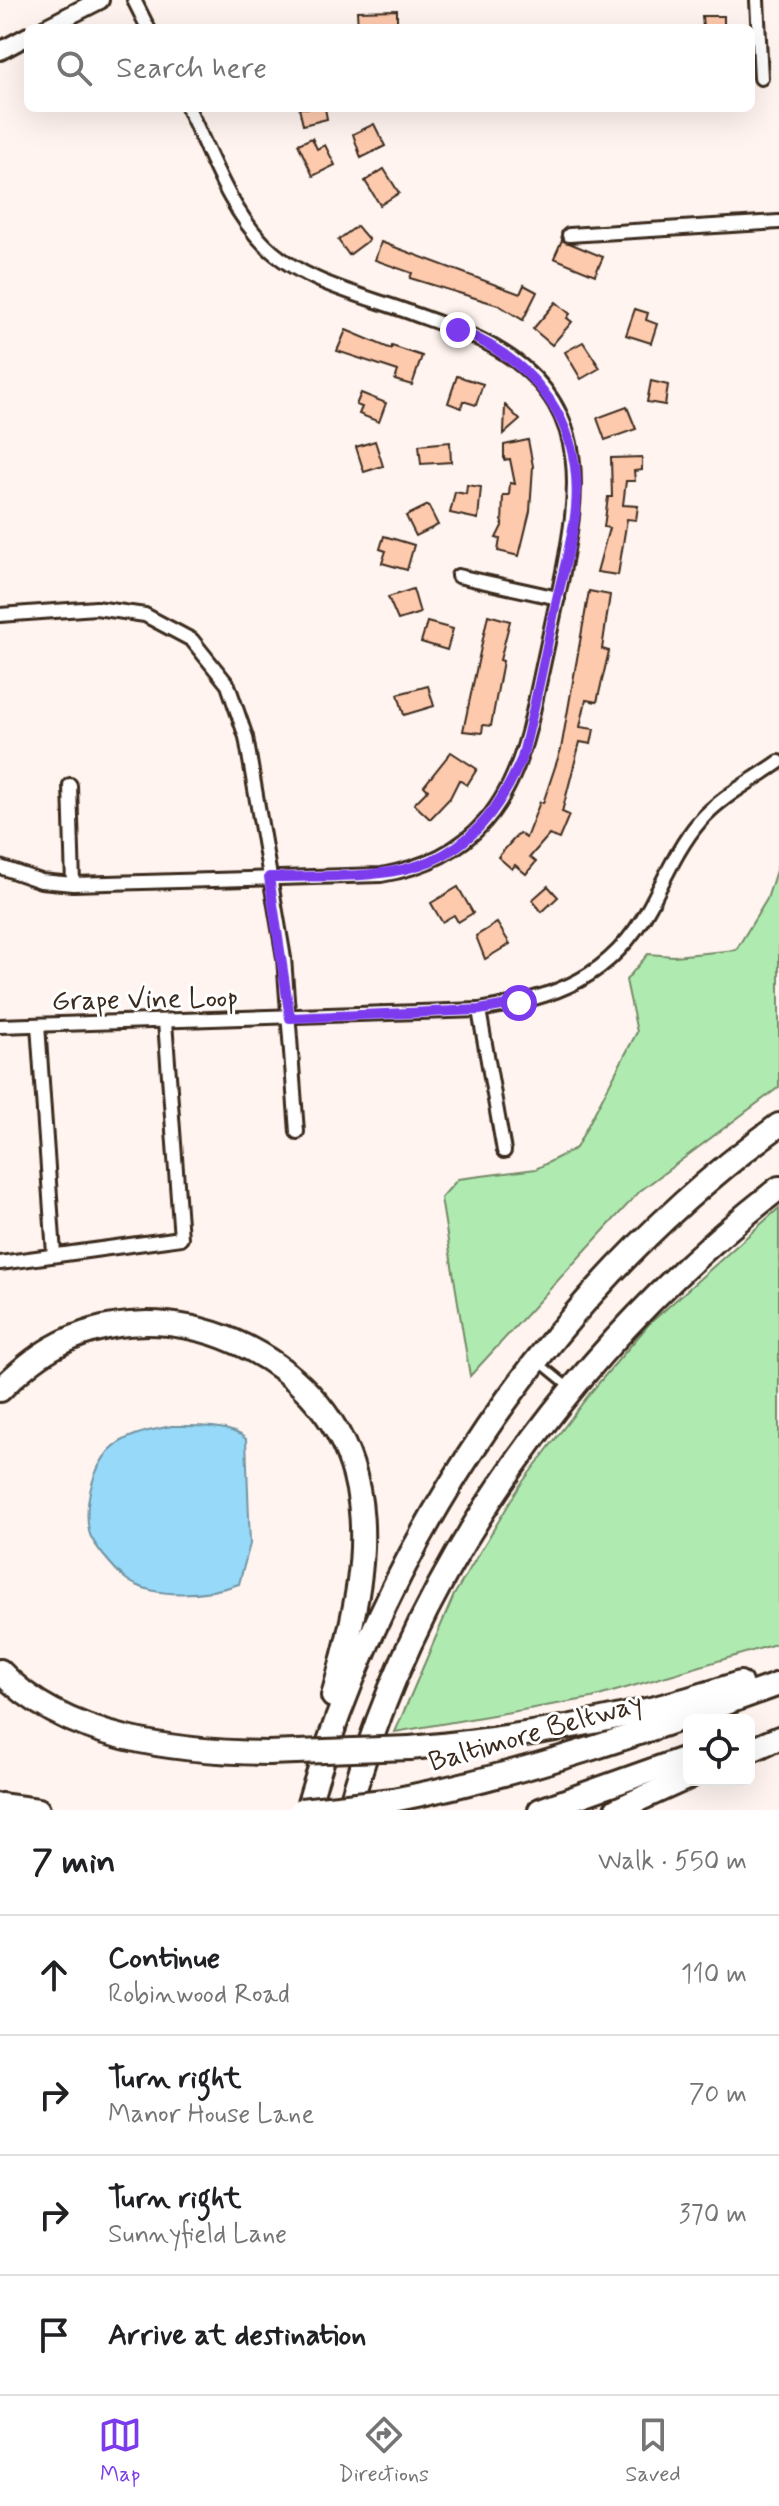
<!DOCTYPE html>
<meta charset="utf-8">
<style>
body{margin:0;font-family:Mynerve,sans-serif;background:#f2f2f2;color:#202124}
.controls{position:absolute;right:24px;bottom:24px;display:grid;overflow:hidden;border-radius:12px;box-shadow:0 8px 32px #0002}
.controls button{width:72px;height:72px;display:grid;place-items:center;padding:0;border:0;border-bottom:2px solid #e0e0e0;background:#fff;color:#202124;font:40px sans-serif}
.stop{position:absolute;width:24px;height:24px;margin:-18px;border:6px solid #7c3aed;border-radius:50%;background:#fff}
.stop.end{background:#7c3aed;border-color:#fff;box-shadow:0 2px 8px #0008}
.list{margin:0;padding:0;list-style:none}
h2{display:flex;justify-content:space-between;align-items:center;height:104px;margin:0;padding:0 32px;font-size:34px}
h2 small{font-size:26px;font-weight:400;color:#757577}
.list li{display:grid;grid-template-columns:52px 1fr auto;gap:24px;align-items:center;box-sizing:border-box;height:120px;padding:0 32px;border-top:2px solid #e0e0e0}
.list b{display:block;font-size:30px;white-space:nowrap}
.list p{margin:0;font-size:26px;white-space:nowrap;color:#757577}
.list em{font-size:26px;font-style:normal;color:#757577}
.icon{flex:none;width:44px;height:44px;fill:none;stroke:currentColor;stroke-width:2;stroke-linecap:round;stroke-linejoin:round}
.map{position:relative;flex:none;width:779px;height:1810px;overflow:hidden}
.search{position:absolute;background:#fff;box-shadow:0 8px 32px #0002;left:24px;right:24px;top:24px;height:88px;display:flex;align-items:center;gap:20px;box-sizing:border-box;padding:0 28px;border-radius:12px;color:#757577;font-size:30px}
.sheet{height:584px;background:#fff}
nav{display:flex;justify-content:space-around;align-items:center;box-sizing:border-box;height:112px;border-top:2px solid #e0e0e0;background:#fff;font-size:22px;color:#757577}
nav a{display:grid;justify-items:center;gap:4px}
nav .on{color:#7c3aed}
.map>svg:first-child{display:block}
.green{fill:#afebb1;stroke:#758a68;stroke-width:2}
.water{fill:#96d9f8;stroke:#7293a1;stroke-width:2}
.building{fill:#fecaae;stroke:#3b2a1e;stroke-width:2}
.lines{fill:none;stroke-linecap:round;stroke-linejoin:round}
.lane-casing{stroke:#3b2a1e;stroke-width:12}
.street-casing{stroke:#3b2a1e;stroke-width:18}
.secondary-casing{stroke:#3b2a1e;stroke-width:22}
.highway-casing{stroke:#3b2a1e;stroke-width:28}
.lane{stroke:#fff;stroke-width:6}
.street{stroke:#fff;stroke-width:12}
.secondary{stroke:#fff;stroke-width:16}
.highway{stroke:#fff;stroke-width:22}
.highway-bridge-casing{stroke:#3b2a1e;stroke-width:28;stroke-linecap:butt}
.highway-bridge{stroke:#fff;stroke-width:22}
.route{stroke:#7c3aed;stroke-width:10}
.labels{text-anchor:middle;stroke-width:6;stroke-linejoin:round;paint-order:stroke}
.street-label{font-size:28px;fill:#3b2a1e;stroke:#fff}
</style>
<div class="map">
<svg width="779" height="1810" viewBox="0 0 779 1810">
<rect width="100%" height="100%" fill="#fff4ef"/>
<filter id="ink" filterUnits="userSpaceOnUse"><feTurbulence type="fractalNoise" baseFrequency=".0125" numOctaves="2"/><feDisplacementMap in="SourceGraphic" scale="16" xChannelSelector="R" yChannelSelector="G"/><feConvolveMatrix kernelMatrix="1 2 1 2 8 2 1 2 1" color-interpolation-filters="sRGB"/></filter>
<g filter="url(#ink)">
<g class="green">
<polygon points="779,861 779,1087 640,1191 470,1376 441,1198 458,1179 536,1169 576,1148 637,1032 626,980 648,954 674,956 736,950 767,899"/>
<polygon points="779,1208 779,1643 592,1698 395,1732 454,1595 521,1484 591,1392 649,1324"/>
</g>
<path class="water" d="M172 1426C193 1426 230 1424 246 1439L250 1544 239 1584C208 1595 154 1600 126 1579 116 1571 91 1543 89 1531 84 1505 92 1469 110 1450 125 1434 153 1430 172 1426Z"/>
<g class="building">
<polygon points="397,10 397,28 358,28 357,11"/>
<polygon points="702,16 724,16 724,28 703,28"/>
<polygon points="299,108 325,108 327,119 303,125"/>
<polygon points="374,124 385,146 361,158 353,134"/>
<polygon points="312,138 317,149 325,145 335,165 313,176 298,144"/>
<polygon points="384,169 399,193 380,205 365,181"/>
<polygon points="357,226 369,240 349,255 338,240"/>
<polygon points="562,240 603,257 595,275 554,258"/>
<polygon points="381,242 520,294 524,285 537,292 523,320 498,305 410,278 412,273 375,260"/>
<polygon points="556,302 570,314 567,318 572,322 552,345 533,329"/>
<polygon points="635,309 648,313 646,320 657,324 651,343 626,335"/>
<polygon points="346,330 391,349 392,346 422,356 412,385 395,380 398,371 337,351"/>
<polygon points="583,342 600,368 581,379 565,352"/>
<polygon points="457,376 483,384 476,405 463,401 461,408 448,403"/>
<polygon points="651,381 668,385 665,405 647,402"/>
<polygon points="361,393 386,403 379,422 359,414 362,407 356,405"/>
<polygon points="505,405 520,420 504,434"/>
<polygon points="627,407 636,429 605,440 597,418"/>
<polygon points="528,440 533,466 530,511 519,556 498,551 500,539 496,538 502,526 503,495 509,495 510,483 515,484 510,459 504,460 504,445"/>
<polygon points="375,441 383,466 364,472 356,447"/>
<polygon points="450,442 451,462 421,464 419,445"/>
<polygon points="642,457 642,470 634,471 635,481 626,481 623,505 638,506 636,520 627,519 618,575 597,572 609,528 604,527 608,497 612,497 611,458"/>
<polygon points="467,485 481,487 478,519 450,513 455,492 466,494"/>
<polygon points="428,505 438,525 416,536 406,516"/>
<polygon points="384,536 414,545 407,570 382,563 386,551 380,549"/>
<polygon points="413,589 420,613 398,620 388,597"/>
<polygon points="589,591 610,595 602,649 609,651 597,702 586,700 580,727 594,729 591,744 580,742 562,812 569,815 559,839 549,835 530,857 536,862 526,874 515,865 512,869 498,857 519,833 526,838 540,802 543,803 561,749"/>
<polygon points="488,615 510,621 500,660 503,661 491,726 483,725 482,733 463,731"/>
<polygon points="427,622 453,629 447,650 421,642"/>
<polygon points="428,686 434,706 404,715 398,694"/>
<polygon points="451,752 477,769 467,785 459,780 450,798 430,819 414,804 428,790 424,786"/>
<polygon points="548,886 558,897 542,912 532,900"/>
<polygon points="458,887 473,913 458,922 454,915 442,922 431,903"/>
<polygon points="497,923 510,944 485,959 476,936"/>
</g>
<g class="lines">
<defs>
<polyline id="lane" points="540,1363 568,1386"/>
<g id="street">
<polyline points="134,0 148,28"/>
<polyline points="757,0 761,78"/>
<polyline points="569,235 779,222"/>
<polyline points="458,576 558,598"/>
<polyline points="0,615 96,608 145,615 192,640 228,685 246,737 284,958 297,1132"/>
<polyline points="70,785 73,884"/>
<path d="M0 867 41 881 73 884 381 875C475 859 514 802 533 712 542 669 552 625 561 582 578 497 592 414 510 357 479 335 441 324 406 311 358 294 301 281 265 245 229 209 210 153 188 108"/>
<polyline points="479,1010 504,1151"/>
<polyline points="38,1025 54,1254"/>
<path d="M0 1026 479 1010C556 997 611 979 650 906 665 878 679 845 700 821 720 797 754 780 779 762"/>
<polyline points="0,1263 181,1238 165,1022"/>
</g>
<g id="secondary">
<polyline points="45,28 100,0"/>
<polyline points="0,51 28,36"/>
</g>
<g id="highway">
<path d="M0 1390C16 1374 33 1359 52 1348 164 1283 323 1352 355 1476 374 1549 352 1625 333 1696"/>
<path d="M0 1671C64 1740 179 1752 268 1753"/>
<path d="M410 1748C521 1738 634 1719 740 1683"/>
<polyline points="749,1751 779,1738"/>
<path d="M393 1800C526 1774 652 1730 779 1684"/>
<polyline points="0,1805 38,1810"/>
<path d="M307 1810C386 1539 550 1292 779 1125"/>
<path d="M349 1810C417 1562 578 1345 779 1188"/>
<polyline points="540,1810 689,1757"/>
<polyline points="616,1810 689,1777"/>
</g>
</defs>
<use href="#lane" class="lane-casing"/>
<use href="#street" class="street-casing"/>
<use href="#secondary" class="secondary-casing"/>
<use href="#highway" class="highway-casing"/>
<use href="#lane" class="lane"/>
<use href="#street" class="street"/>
<use href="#secondary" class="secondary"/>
<use href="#highway" class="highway"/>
<defs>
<g id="highway-bridge">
<polyline points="268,1753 410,1748"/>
<polyline points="301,1810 393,1800"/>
</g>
</defs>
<use href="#highway-bridge" class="highway-bridge-casing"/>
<use href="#highway-bridge" class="highway-bridge"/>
</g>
</g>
<g class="lines" filter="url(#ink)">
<path class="route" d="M458 330C535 361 583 422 576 508 573 539 563 572 556 603 545 655 535 707 522 758 466 886 391 875 269 877L290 1018 479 1010 519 1003"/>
</g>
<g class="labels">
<g class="street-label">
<text transform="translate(145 998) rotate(-1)" y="10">Grape Vine Loop</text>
<text transform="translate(535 1731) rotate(-16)" y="10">Baltimore Beltway</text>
</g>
</g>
</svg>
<div class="controls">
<button><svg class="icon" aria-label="locate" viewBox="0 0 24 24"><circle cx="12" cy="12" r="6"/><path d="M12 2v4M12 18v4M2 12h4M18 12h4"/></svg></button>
</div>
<div class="stop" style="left:519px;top:1003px"></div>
<div class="stop end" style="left:458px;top:330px"></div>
<div class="search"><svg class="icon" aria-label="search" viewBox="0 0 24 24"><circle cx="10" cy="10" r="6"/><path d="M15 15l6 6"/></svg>Search here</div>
</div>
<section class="sheet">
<h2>7 min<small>Walk · 550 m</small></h2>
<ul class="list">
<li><svg class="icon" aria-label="ahead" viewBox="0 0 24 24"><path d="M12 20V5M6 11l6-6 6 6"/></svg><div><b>Continue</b><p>Robinwood Road</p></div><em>110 m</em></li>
<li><svg class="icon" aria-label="right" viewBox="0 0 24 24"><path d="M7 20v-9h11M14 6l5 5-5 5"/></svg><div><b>Turn right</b><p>Manor House Lane</p></div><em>70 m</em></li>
<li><svg class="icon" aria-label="right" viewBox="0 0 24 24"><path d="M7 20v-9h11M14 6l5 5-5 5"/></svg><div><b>Turn right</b><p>Sunnyfield Lane</p></div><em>370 m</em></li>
<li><svg class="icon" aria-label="arrive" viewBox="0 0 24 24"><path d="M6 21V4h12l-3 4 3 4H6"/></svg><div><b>Arrive at destination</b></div></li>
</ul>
</section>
<nav>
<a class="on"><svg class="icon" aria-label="map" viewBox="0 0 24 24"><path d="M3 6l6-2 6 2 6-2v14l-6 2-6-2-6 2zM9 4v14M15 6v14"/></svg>Map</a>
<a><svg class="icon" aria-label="directions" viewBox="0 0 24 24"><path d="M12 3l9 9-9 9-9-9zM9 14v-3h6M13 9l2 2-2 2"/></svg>Directions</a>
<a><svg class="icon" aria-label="saved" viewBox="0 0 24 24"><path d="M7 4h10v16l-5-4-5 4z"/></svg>Saved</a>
</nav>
